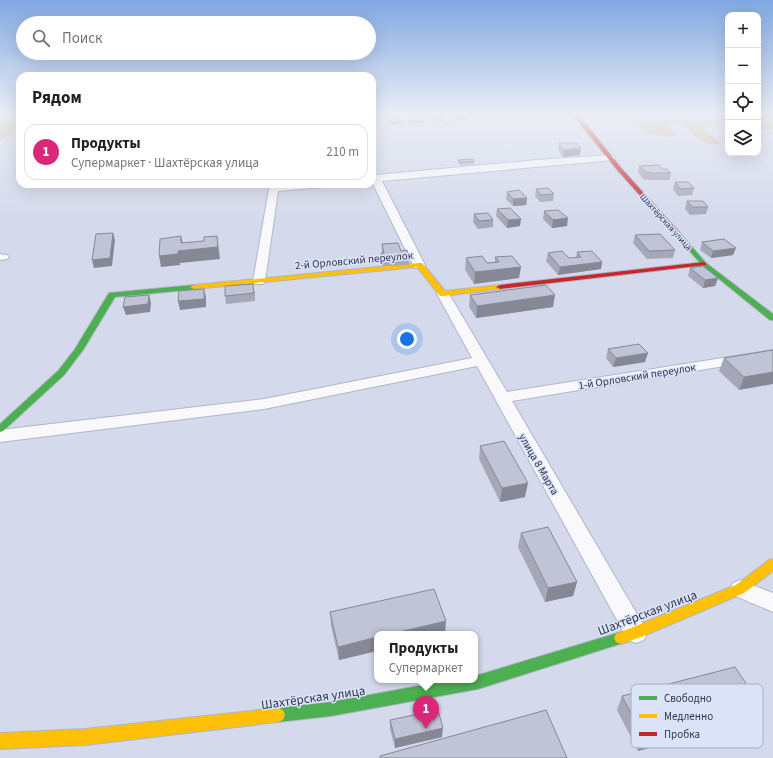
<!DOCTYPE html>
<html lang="ru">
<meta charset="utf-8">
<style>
body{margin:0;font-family:"Source Sans 3",sans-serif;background:#f6f6f6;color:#222}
.controls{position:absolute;right:12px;top:12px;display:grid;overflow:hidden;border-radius:8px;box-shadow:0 4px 16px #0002}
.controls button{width:36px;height:36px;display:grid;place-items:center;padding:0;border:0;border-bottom:1px solid #e0e0e0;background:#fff;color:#222;font:20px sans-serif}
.you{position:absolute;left:407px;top:339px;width:14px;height:14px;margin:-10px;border:3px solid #fff;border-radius:50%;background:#1a73e8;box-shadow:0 0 0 6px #1a73e833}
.badge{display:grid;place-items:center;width:26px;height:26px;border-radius:50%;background:#db2777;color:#fff;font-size:13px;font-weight:700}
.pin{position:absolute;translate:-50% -33px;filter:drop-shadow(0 1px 2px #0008)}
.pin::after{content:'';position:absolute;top:21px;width:14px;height:12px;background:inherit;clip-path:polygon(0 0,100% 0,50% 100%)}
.popup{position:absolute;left:374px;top:631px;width:104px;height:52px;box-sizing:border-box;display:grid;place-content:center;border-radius:8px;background:#fff;filter:drop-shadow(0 1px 3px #0005);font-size:13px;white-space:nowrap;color:#767676}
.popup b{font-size:15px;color:#222}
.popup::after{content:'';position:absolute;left:50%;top:100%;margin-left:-8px;border:8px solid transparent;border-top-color:#fff}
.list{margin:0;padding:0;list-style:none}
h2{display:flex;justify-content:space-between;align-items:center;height:52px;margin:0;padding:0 16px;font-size:17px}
h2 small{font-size:13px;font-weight:400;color:#767676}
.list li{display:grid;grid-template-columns:26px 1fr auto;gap:12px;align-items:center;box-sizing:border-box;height:56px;margin:0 8px 8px;padding:0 8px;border:1px solid #e0e0e0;border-radius:12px}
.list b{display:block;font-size:15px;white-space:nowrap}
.list p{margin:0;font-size:13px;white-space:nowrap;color:#767676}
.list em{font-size:13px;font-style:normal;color:#767676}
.icon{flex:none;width:22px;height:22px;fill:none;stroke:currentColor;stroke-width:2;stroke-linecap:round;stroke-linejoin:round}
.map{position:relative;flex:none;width:773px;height:758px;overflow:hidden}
.search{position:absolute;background:#fff;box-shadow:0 4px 16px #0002;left:16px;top:16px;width:360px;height:44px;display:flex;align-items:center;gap:10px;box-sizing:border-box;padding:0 14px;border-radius:22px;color:#767676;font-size:15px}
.panel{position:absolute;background:#fff;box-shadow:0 4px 16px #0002;left:16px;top:72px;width:360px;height:116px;border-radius:12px}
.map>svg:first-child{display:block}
.forest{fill:#c9ba87}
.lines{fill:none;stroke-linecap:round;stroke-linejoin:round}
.street-casing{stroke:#b0b5c7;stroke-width:2}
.fast-casing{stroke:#b0b5c7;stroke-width:2}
.slow-casing{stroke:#b0b5c7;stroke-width:2}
.jam-casing{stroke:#b0b5c7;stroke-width:2}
.street{fill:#f9f9fc;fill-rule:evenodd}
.fast{fill:#4caf50;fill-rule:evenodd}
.slow{fill:#ffc107;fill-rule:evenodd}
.jam{fill:#c62828;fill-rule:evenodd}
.wall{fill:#a6a8b8}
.shaded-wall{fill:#878896}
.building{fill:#c1c3d6;stroke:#878896}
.labels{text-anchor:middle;stroke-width:3;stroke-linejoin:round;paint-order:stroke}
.far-street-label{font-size:9px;fill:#2f364c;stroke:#dbe3f9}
.street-label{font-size:11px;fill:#2f364c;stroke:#dbe3f9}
.near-street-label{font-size:13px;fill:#2f364c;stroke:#dbe3f9}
.key{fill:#dbe3f9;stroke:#a7afc5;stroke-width:1}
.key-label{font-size:11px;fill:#2f364c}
</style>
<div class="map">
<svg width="773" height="758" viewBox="0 0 773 758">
<rect width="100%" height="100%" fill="#d4daec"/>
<g class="forest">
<polygon points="0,114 20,114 20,122 17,124 14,133 0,140"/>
<path d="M605 114H617L634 117 636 115 634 114H728V127L707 126 702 130 719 141 720 144C707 147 692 136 685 126L669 124 668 126 675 134 674 136 667 137 651 134 631 121 616 119Z"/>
<rect x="758" y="114" width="15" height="15"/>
</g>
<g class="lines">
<defs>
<g id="street">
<polygon points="421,114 444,114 440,116 372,123 372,119"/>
<polygon points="611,155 614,156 615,158 614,160 382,181 425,265 423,268 415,268 413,265 372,182 372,176 376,175 537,160"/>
<polygon points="295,184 328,184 323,187 278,191 265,281 263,284 255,284 253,281 269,189 274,186"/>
<polygon points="0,254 7,255 9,257 7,259 0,260"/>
<polygon points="443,290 447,291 449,294 507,392 773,350 773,358 512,401 644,626 647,633 644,640 636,643 628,640 477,366 264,409 0,442 0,430 264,399 472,358 437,294 439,291"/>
<polygon points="740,580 773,593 773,612 733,595 730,589 733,583"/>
</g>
<g id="fast">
<polygon points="675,229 677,230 706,263 773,314 773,320 770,320 702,265 673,232 673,230"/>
<polygon points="194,285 198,287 197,289 115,297 83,350 64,375 3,431 0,432 0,424 58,371 75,349 109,293"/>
<polygon points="621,632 626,634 628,638 626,642 478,689 331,716 278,722 273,720 271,715 273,710 278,708 331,702 451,680 475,680 475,676"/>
</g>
<g id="slow">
<polygon points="419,263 422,263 445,291 500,285 504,287 500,289 443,296 440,296 417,267 194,289 190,287 194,285"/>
<polygon points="773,559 773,571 744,593 641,637 621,644 616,642 614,638 616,634 736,585 769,560"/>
<polygon points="278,708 283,710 285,715 283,720 278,722 85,745 0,749 0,733 85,729"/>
</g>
<g id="jam">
<polygon points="570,114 575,114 581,118 622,169 677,230 677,232 673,232 618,171 577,120"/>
<polygon points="704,262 706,263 706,265 500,289 496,287 500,285"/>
</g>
</defs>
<use href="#street" class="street-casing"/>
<use href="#fast" class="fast-casing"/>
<use href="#slow" class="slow-casing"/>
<use href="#jam" class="jam-casing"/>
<use href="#street" class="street"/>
<use href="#fast" class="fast"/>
<use href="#slow" class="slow"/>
<use href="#jam" class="jam"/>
</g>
<g class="wall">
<polygon points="449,114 470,114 470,119 453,121 449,117"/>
<polygon points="472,114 487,114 487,117 476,118 472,115"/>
<polygon points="508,114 525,114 524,115 510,116"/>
<polygon points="431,116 445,121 434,122 431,119"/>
<polygon points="409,118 424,123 411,124 408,121"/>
<polygon points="559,143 580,155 563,157 558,150"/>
<polygon points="458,160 474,161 474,164 460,165 458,163"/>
<polygon points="639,166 662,169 671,173 670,180 650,180 643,179 638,172"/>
<polygon points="675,182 694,188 692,195 678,196 673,189"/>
<polygon points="536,189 554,194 553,201 540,202 535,196"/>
<polygon points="507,192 527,198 526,205 513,206 506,199"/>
<polygon points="687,201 708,207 706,214 690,215 685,209"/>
<polygon points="497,209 520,226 507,228 496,216"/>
<polygon points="544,211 567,226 552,228 543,219"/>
<polygon points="474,214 493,220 493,227 478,229 473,222"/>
<polygon points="635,235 675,250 673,258 647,259 633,243"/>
<polygon points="702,242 733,255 711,258 700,250"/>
<polygon points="382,244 401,251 409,257 409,265 382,266 381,261 381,253 382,253"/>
<polygon points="577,252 602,262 601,269 558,275 546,261 548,253 569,258 576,258"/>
<polygon points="495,257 519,278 474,284 465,270 466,258 487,263 495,262"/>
<polygon points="690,268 718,278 715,286 703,288 688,276"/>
<polygon points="255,292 255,301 226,304 225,296"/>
<polygon points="470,295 553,307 476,318 469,307"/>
<polygon points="608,349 645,362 613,367 606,358"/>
<polygon points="773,350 739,390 719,371 724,358"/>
<polygon points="480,446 525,497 500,502 479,459"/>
<polygon points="521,533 577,582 573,596 545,602 518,547"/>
<polygon points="330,612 445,634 339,660 331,626"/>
<polygon points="622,696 752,719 638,751 617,710"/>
<polygon points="390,720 442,737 395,748 390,729"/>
</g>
<g class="shaded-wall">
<polygon points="378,114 378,117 372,118 372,115"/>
<polygon points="386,114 396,114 396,116 386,117"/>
<polygon points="470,114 470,119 453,121 453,115"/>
<polygon points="487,114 487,117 476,118 476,115"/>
<polygon points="446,118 445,121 434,122 434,119"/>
<polygon points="424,120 424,123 411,124 411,121"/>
<polygon points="401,121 401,124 391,125 391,122"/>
<polygon points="581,148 580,155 563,157 564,150"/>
<polygon points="527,198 526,205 513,206 513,199"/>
<polygon points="568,218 567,226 552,228 553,220"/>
<polygon points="521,219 520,226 507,228 508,220"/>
<polygon points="113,233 115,240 112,266 94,268 92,260"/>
<polygon points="181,236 184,248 217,236 220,259 180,263 180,265 161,267 159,256 178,251 181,243"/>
<polygon points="736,248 733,255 711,258 713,251"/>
<polygon points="602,262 601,269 558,275 560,267"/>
<polygon points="521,267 519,278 474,284 475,272"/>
<polygon points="718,278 715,286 703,288 705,280"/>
<polygon points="204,289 206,297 206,307 180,310 178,301"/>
<polygon points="149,295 151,303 150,312 126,315 123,307"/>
<polygon points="555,295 553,307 476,318 477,306"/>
<polygon points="648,353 645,362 613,367 616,358"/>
<polygon points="773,372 773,384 739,390 744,377"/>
<polygon points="528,483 525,497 500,502 502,488"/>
<polygon points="577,582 573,596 545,602 548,588"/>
<polygon points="446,621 445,634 391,634"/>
<polygon points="377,637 377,651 339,660 338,647"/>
<polygon points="761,706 752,719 638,751 644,738"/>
<polygon points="443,728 442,737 395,748 395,739"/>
</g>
<g class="building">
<polygon points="372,114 378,114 372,115"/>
<polygon points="452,114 468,114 453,115"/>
<polygon points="474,114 487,114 476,115"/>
<polygon points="442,115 446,118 434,119 431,116"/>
<polygon points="422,117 424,120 411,121 409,118"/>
<polygon points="399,119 401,121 391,122 389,120"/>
<polygon points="559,143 576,143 581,148 564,150"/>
<polygon points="473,159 474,161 460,162 458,160"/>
<polygon points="659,165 662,169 667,169 671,173 651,173 645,172 639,166"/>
<polygon points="675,182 688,182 694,188 680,189"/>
<polygon points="548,188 554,194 541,195 536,189"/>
<polygon points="519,190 527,198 513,199 507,192"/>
<polygon points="687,201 703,201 708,207 692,207"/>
<polygon points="510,208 521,219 508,220 497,209"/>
<polygon points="558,210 568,218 553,220 544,211"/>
<polygon points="488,213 493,220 479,221 474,214"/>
<polygon points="113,233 110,258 92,260 96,234"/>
<polygon points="660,234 675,250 649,251 635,235"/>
<polygon points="181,236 181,243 204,241 204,237 217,236 218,247 178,251 178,254 159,256 160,239"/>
<polygon points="724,239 736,248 713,251 702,242"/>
<polygon points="398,243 401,251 407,250 409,257 382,258 381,253 384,253 382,244"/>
<polygon points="562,251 569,258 581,257 577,252 592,251 602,262 560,267 548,253"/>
<polygon points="482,256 487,263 499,262 495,257 512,256 521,267 475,272 466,258"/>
<polygon points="703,266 718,278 705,280 690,268"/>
<polygon points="253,284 254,293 225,296 225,286"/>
<polygon points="546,285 555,295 477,306 470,295"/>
<polygon points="204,289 204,299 178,301 179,291"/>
<polygon points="149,295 148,304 123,307 125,297"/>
<polygon points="639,344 648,353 616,358 608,349"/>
<polygon points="773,350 773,372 744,377 724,358"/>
<polygon points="504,441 528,483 502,488 480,446"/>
<polygon points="548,527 577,582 548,588 521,533"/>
<polygon points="434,589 446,621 391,634 377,634 377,637 338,647 330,612"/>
<polygon points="735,667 761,706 644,738 622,696"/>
<polygon points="438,710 443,728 395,739 390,720"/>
<polygon points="546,710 567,758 380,758 380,756"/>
</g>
<linearGradient id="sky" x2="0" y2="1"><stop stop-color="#81a8e1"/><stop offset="0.52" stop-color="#eceef6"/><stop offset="1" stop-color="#eceef6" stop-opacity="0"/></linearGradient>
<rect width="773" height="220" fill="url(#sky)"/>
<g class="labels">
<g class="far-street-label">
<text transform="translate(666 222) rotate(48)" y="3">Шахтёрская улица</text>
</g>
<g class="street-label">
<text transform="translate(354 260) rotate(-5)" y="4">2-й Орловский переулок</text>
<text transform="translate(637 376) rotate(-9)" y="4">1-й Орловский переулок</text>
<text transform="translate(539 464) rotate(60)" y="4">улица 8 Марта</text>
</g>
<g class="near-street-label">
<text transform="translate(647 612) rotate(-21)" y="5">Шахтёрская улица</text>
<text transform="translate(313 697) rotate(-8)" y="5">Шахтёрская улица</text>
</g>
</g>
<rect x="631" y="684" width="132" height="64" rx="6" class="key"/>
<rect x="639" y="696" width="18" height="4" fill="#4caf50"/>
<rect x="639" y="714" width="18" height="4" fill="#ffc107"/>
<rect x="639" y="732" width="18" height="4" fill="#c62828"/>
<g class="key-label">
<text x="664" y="702">Свободно</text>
<text x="664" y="720">Медленно</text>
<text x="664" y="738">Пробка</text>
</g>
</svg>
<div class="controls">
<button>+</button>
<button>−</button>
<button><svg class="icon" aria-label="locate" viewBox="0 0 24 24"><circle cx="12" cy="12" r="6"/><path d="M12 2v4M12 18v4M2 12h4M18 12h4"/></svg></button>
<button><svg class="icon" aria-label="layers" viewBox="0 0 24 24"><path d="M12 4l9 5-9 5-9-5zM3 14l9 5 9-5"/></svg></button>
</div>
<div class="you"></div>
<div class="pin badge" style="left:426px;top:729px">1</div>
<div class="popup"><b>Продукты</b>Супермаркет</div>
<div class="search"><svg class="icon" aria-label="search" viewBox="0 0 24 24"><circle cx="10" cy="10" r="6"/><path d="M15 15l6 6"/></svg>Поиск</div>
<section class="panel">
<h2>Рядом<small></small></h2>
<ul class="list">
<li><span class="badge">1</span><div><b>Продукты</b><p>Супермаркет · Шахтёрская улица</p></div><em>210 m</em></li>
</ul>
</section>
</div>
